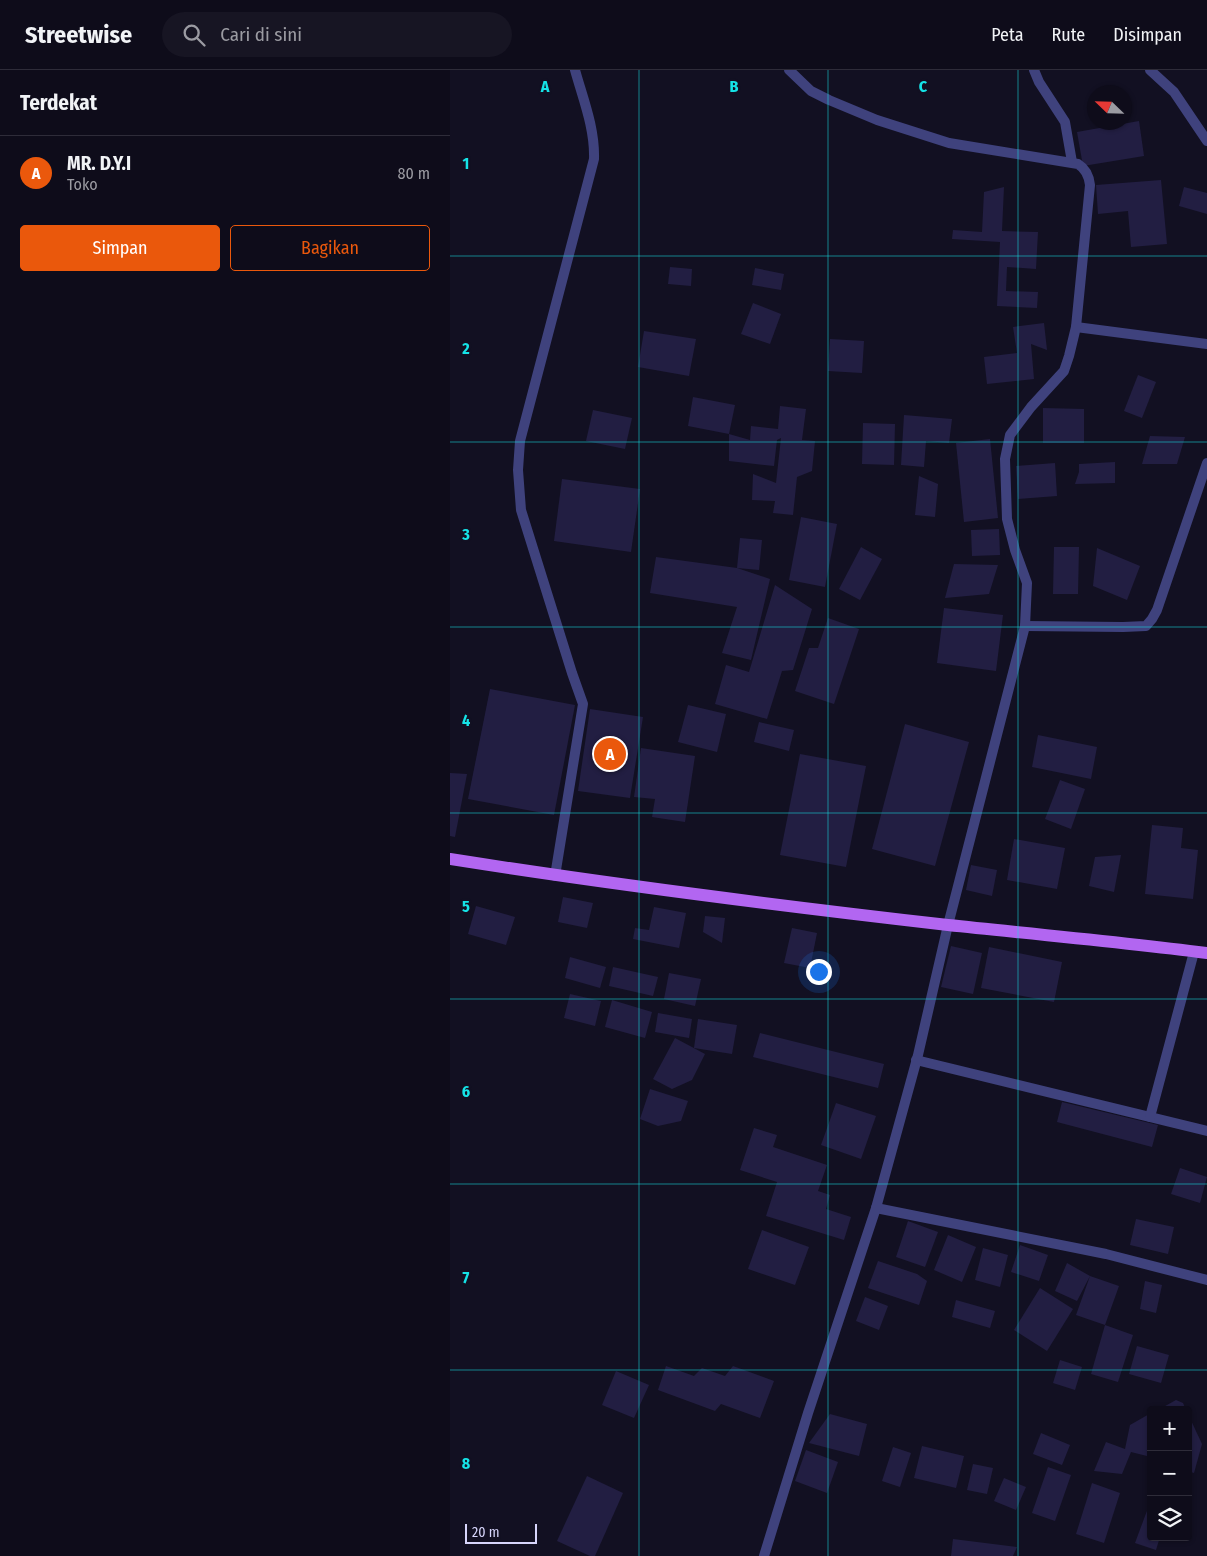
<!DOCTYPE html>
<html lang="id">
<meta charset="utf-8">
<style>
body{margin:0;font-family:"Fira Sans Condensed",sans-serif;background:#171523;color:#f1f3f6}
.controls{position:absolute;right:15px;bottom:15px;display:grid;overflow:hidden;border-radius:5px;box-shadow:0 1px 4px #0004}
.controls button{width:45px;height:45px;display:grid;place-items:center;padding:0;border:0;border-bottom:1px solid #2e2c39;background:#0e0c1a;color:#f1f3f6;font:25px sans-serif}
.compass{position:absolute;left:637px;top:15px;width:45px;height:45px;border-radius:50%;background:#0e0c1a;box-shadow:0 1px 4px #0004;rotate:293deg}
.scale{position:absolute;left:15px;bottom:12px;width:72px;box-sizing:border-box;padding-left:5px;border:2px solid #d7d5fb;border-top:0;font-size:14px;line-height:18px;white-space:nowrap;color:#d7d5fb;-webkit-text-stroke:4px #121022;paint-order:stroke}
.you{position:absolute;left:368px;top:901px;width:18px;height:18px;margin:-12px;border:4px solid #fff;border-radius:50%;background:#1a73e8;box-shadow:0 0 0 8px #1a73e833}
.badge{display:grid;place-items:center;width:32px;height:32px;border-radius:50%;background:#ea580c;color:#fff;font-size:16px;font-weight:700}
.pin{position:absolute;translate:-50% -50%;border:2px solid #fff;box-shadow:0 1px 5px #0006}
.list{margin:0;padding:0;list-style:none}
h2{display:flex;justify-content:space-between;align-items:center;height:65px;margin:0;padding:0 20px;font-size:21px}
h2 small{font-size:16px;font-weight:400;color:#9b9ba2}
.list li{display:grid;grid-template-columns:32px 1fr auto;gap:15px;align-items:center;box-sizing:border-box;height:75px;padding:0 20px;border-top:1px solid #2e2c39}
.list b{display:block;font-size:19px;white-space:nowrap}
.list p{margin:0;font-size:16px;white-space:nowrap;color:#9b9ba2}
.list em{font-size:16px;font-style:normal;color:#9b9ba2}
.actions{display:flex;gap:10px;padding:15px 20px}
.actions a{flex:1;padding:11px 0;border:1px solid #ea580c;border-radius:5px;text-align:center;font-size:18px;color:#ea580c}
.actions .main{background:#ea580c;color:#fff}
.icon{flex:none;width:28px;height:28px;fill:none;stroke:currentColor;stroke-width:2;stroke-linecap:round;stroke-linejoin:round}
.map{position:relative;flex:none;width:757px;height:1486px;overflow:hidden}
header{display:flex;align-items:center;gap:30px;box-sizing:border-box;height:70px;padding:0 25px;background:#0e0c1a;border-bottom:1px solid #2e2c39}
header strong{font-size:24px}
nav{display:flex;gap:28px;margin-inline-start:auto;font-size:18px}
.search{width:350px;height:45px;background:#171523;display:flex;align-items:center;gap:12px;box-sizing:border-box;padding:0 18px;border-radius:28px;color:#9b9ba2;font-size:19px}
main{display:flex}
aside{flex:1;background:#0e0c1a}
.map>svg:first-child{display:block}
.building{fill:#221e42}
.lines{fill:none;stroke-linecap:round;stroke-linejoin:round}
.street{stroke:#3f427d;stroke-width:10}
.primary{stroke:#b266f1;stroke-width:12}
.grid{fill:none;stroke:#15e3e7;stroke-width:1;stroke-opacity:0.55}
.grid-label{font-size:16px;text-anchor:middle;font-weight:bold;fill:#15e3e7;stroke:#121022;stroke-width:4.5;stroke-linejoin:round;paint-order:stroke}
</style>
<header>
<strong>Streetwise</strong>
<div class="search"><svg class="icon" aria-label="search" viewBox="0 0 24 24"><circle cx="10" cy="10" r="6"/><path d="M15 15l6 6"/></svg>Cari di sini</div>
<nav><a>Peta</a><a>Rute</a><a>Disimpan</a></nav>
</header>
<main>
<aside>
<h2>Terdekat<small></small></h2>
<ul class="list">
<li><span class="badge">A</span><div><b>MR. D.Y.I</b><p>Toko</p></div><em>80 m</em></li>
</ul>
<div class="actions"><a class="main">Simpan</a><a>Bagikan</a></div>
</aside>
<div class="map">
<svg width="757" height="1486" viewBox="0 0 757 1486">
<rect width="100%" height="100%" fill="#121022"/>
<g class="building">
<polygon points="689,51 694,86 633,96 627,62"/>
<polygon points="711,110 717,174 681,177 678,141 648,144 646,115"/>
<polygon points="554,117 552,161 588,162 586,199 557,197 556,221 588,222 587,238 547,236 550,172 502,169 503,160 532,162 534,122"/>
<polygon points="734,117 757,123 757,144 729,136"/>
<polygon points="220,197 242,199 241,216 218,214"/>
<polygon points="305,198 334,204 331,220 302,215"/>
<polygon points="303,233 331,244 320,274 291,264"/>
<polygon points="594,253 597,280 581,274 584,309 537,314 534,287 567,283 563,257"/>
<polygon points="194,261 246,269 239,306 188,297"/>
<polygon points="380,269 414,271 412,303 378,301"/>
<polygon points="688,305 706,312 692,348 674,341"/>
<polygon points="243,327 285,335 279,364 238,356"/>
<polygon points="330,336 356,339 352,370 365,371 362,401 347,407 343,445 323,443 325,431 302,430 303,404 326,413 331,368 327,370 324,396 279,391 279,364 300,370 301,356 328,359"/>
<polygon points="593,338 634,339 634,373 593,373"/>
<polygon points="143,340 182,348 175,379 136,371"/>
<polygon points="454,345 502,349 499,373 476,371 474,397 451,395"/>
<polygon points="413,353 445,354 444,395 412,394"/>
<polygon points="700,366 735,367 727,394 692,394"/>
<polygon points="540,369 548,448 514,452 506,373"/>
<polygon points="665,392 665,413 625,414 629,402 629,394"/>
<polygon points="605,393 607,426 568,429 566,396"/>
<polygon points="469,406 488,414 485,447 465,445"/>
<polygon points="112,409 190,419 181,482 104,471"/>
<polygon points="351,447 387,454 375,517 339,510"/>
<polygon points="549,459 550,485 522,486 521,460"/>
<polygon points="290,468 312,470 309,500 287,498 320,509 301,590 272,583 287,537 200,523 206,487 287,498"/>
<polygon points="411,477 432,489 410,530 389,519"/>
<polygon points="604,477 629,477 628,524 603,524"/>
<polygon points="647,478 690,496 677,530 643,516"/>
<polygon points="504,494 548,495 539,524 495,528"/>
<polygon points="325,515 362,539 343,600 332,601 317,649 265,634 276,595 299,602"/>
<polygon points="494,538 553,545 546,601 487,593"/>
<polygon points="378,548 409,559 384,634 345,621 359,578 368,578"/>
<polygon points="40,619 125,635 104,745 18,729"/>
<polygon points="238,635 276,644 267,682 228,672"/>
<polygon points="140,639 193,647 180,728 128,721"/>
<polygon points="309,652 344,660 339,681 304,672"/>
<polygon points="455,654 519,672 485,796 422,779"/>
<polygon points="588,665 647,677 641,709 582,697"/>
<polygon points="191,678 245,686 235,752 202,747 205,729 184,727"/>
<polygon points="350,684 416,696 396,797 330,785"/>
<polygon points="0,703 17,704 5,767 0,766"/>
<polygon points="610,710 635,719 621,759 595,749"/>
<polygon points="702,755 733,758 731,778 748,780 743,829 695,824"/>
<polygon points="564,769 615,778 607,819 557,810"/>
<polygon points="671,785 664,822 639,816 645,787"/>
<polygon points="521,795 547,800 542,826 516,820"/>
<polygon points="113,827 143,833 137,858 108,852"/>
<polygon points="26,836 65,847 56,875 18,864"/>
<polygon points="204,837 236,843 229,878 183,869 185,858 199,860"/>
<polygon points="255,846 275,848 272,873 253,862"/>
<polygon points="342,858 367,863 360,898 334,893"/>
<polygon points="501,876 532,883 523,924 491,917"/>
<polygon points="539,877 612,892 604,932 531,918"/>
<polygon points="120,887 156,897 150,918 115,908"/>
<polygon points="163,897 208,907 203,926 159,916"/>
<polygon points="219,903 251,909 245,936 214,929"/>
<polygon points="120,924 151,931 145,956 114,948"/>
<polygon points="162,930 202,942 195,968 155,957"/>
<polygon points="208,943 242,949 239,968 205,962"/>
<polygon points="248,949 287,955 282,984 244,978"/>
<polygon points="310,963 434,994 428,1018 303,987"/>
<polygon points="225,968 255,984 242,1010 222,1019 203,1009"/>
<polygon points="200,1019 238,1031 231,1051 208,1056 190,1049"/>
<polygon points="612,1032 708,1055 702,1077 607,1052"/>
<polygon points="386,1033 426,1046 411,1089 371,1075"/>
<polygon points="304,1058 327,1065 323,1077 377,1095 368,1121 380,1125 376,1139 401,1147 394,1170 316,1146 327,1112 290,1100"/>
<polygon points="730,1098 757,1107 750,1133 721,1124"/>
<polygon points="686,1149 724,1157 718,1184 680,1175"/>
<polygon points="458,1151 488,1162 475,1197 446,1187"/>
<polygon points="312,1160 359,1177 345,1215 298,1199"/>
<polygon points="498,1165 526,1177 512,1212 484,1200"/>
<polygon points="570,1175 598,1185 589,1211 561,1202"/>
<polygon points="533,1178 558,1185 550,1217 525,1210"/>
<polygon points="428,1191 467,1204 477,1211 469,1235 418,1218"/>
<polygon points="617,1193 640,1206 669,1216 655,1255 626,1245 640,1206 627,1231 605,1221"/>
<polygon points="695,1211 712,1215 706,1243 690,1239"/>
<polygon points="590,1218 623,1239 597,1281 564,1260"/>
<polygon points="415,1227 438,1236 429,1260 406,1251"/>
<polygon points="506,1230 545,1241 540,1258 502,1247"/>
<polygon points="655,1255 683,1265 668,1312 641,1304"/>
<polygon points="687,1276 719,1285 711,1313 679,1304"/>
<polygon points="610,1290 632,1297 625,1320 603,1313"/>
<polygon points="216,1296 244,1306 252,1298 275,1306 283,1296 324,1311 310,1348 271,1334 265,1341 208,1320"/>
<polygon points="166,1301 199,1315 184,1348 152,1335"/>
<polygon points="726,1330 733,1333 736,1340 708,1340"/>
<polygon points="701,1343 701,1387 681,1382 672,1404 644,1401 656,1372 675,1379 680,1355"/>
<polygon points="380,1344 417,1354 409,1386 359,1373"/>
<polygon points="738,1344 752,1374 744,1403 738,1401"/>
<polygon points="591,1363 620,1375 612,1395 583,1384"/>
<polygon points="472,1376 514,1386 506,1418 464,1408"/>
<polygon points="443,1377 461,1383 450,1417 432,1411"/>
<polygon points="356,1380 388,1392 377,1423 345,1411"/>
<polygon points="523,1394 543,1398 537,1424 517,1420"/>
<polygon points="598,1397 621,1405 605,1451 582,1443"/>
<polygon points="137,1406 173,1423 145,1486 140,1486 107,1471"/>
<polygon points="554,1408 576,1417 566,1440 544,1431"/>
<polygon points="642,1413 670,1423 654,1473 626,1464"/>
<polygon points="701,1430 701,1467 710,1467 706,1480 685,1473"/>
<polygon points="503,1469 567,1477 563,1486 501,1486"/>
</g>
<g class="lines">
<g class="street">
<polyline points="584,0 589,12 615,52 622,92"/>
<polyline points="700,0 724,22 757,71"/>
<polyline points="626,257 757,274"/>
<polyline points="575,556 673,557 696,556 702,549 707,540 757,393"/>
<path d="M105 806 133 634 122 603 71 440 68 400 70 371 144 89C145 58 133 29 125 0"/>
<polyline points="466,990 757,1061"/>
<polyline points="700,1047 744,882"/>
<polyline points="426,1138 656,1184 757,1210"/>
<path d="M314 1486 358 1343 426 1138 468 985 498 855 575 556 577 513 565 480 557 449 555 389 560 365 581 337 614 301 619 286 626 257 640 115C639 106 636 99 628 94L499 73 427 50 379 30 361 21 339 0"/>
</g>
<path class="primary" d="M0 789C165 815 332 836 498 855 584 864 671 872 757 883"/>
</g>
<path class="grid" d="M189 0V1486M378 0V1486M568 0V1486M0 186H757M0 372H757M0 557H757M0 743H757M0 929H757M0 1114H757M0 1300H757"/>
<g class="grid-label">
<text x="95" y="22">A</text>
<text x="284" y="22">B</text>
<text x="473" y="22">C</text>
<text x="16" y="99">1</text>
<text x="16" y="284">2</text>
<text x="16" y="470">3</text>
<text x="16" y="656">4</text>
<text x="16" y="842">5</text>
<text x="16" y="1027">6</text>
<text x="16" y="1213">7</text>
<text x="16" y="1399">8</text>
</g>
</svg>
<div class="controls">
<button>+</button>
<button>−</button>
<button><svg class="icon" aria-label="layers" viewBox="0 0 24 24"><path d="M12 4l9 5-9 5-9-5zM3 14l9 5 9-5"/></svg></button>
</div>
<svg class="compass" viewBox="-18 -18 36 36"><path d="M0-13l5 13h-10z" fill="#e53935"/><path d="M0 13l5-13h-10z" fill="#9b9ba2"/></svg>
<div class="scale">20 m</div>
<div class="you"></div>
<div class="pin badge" style="left:160px;top:684px">A</div>
</div>
</main>
